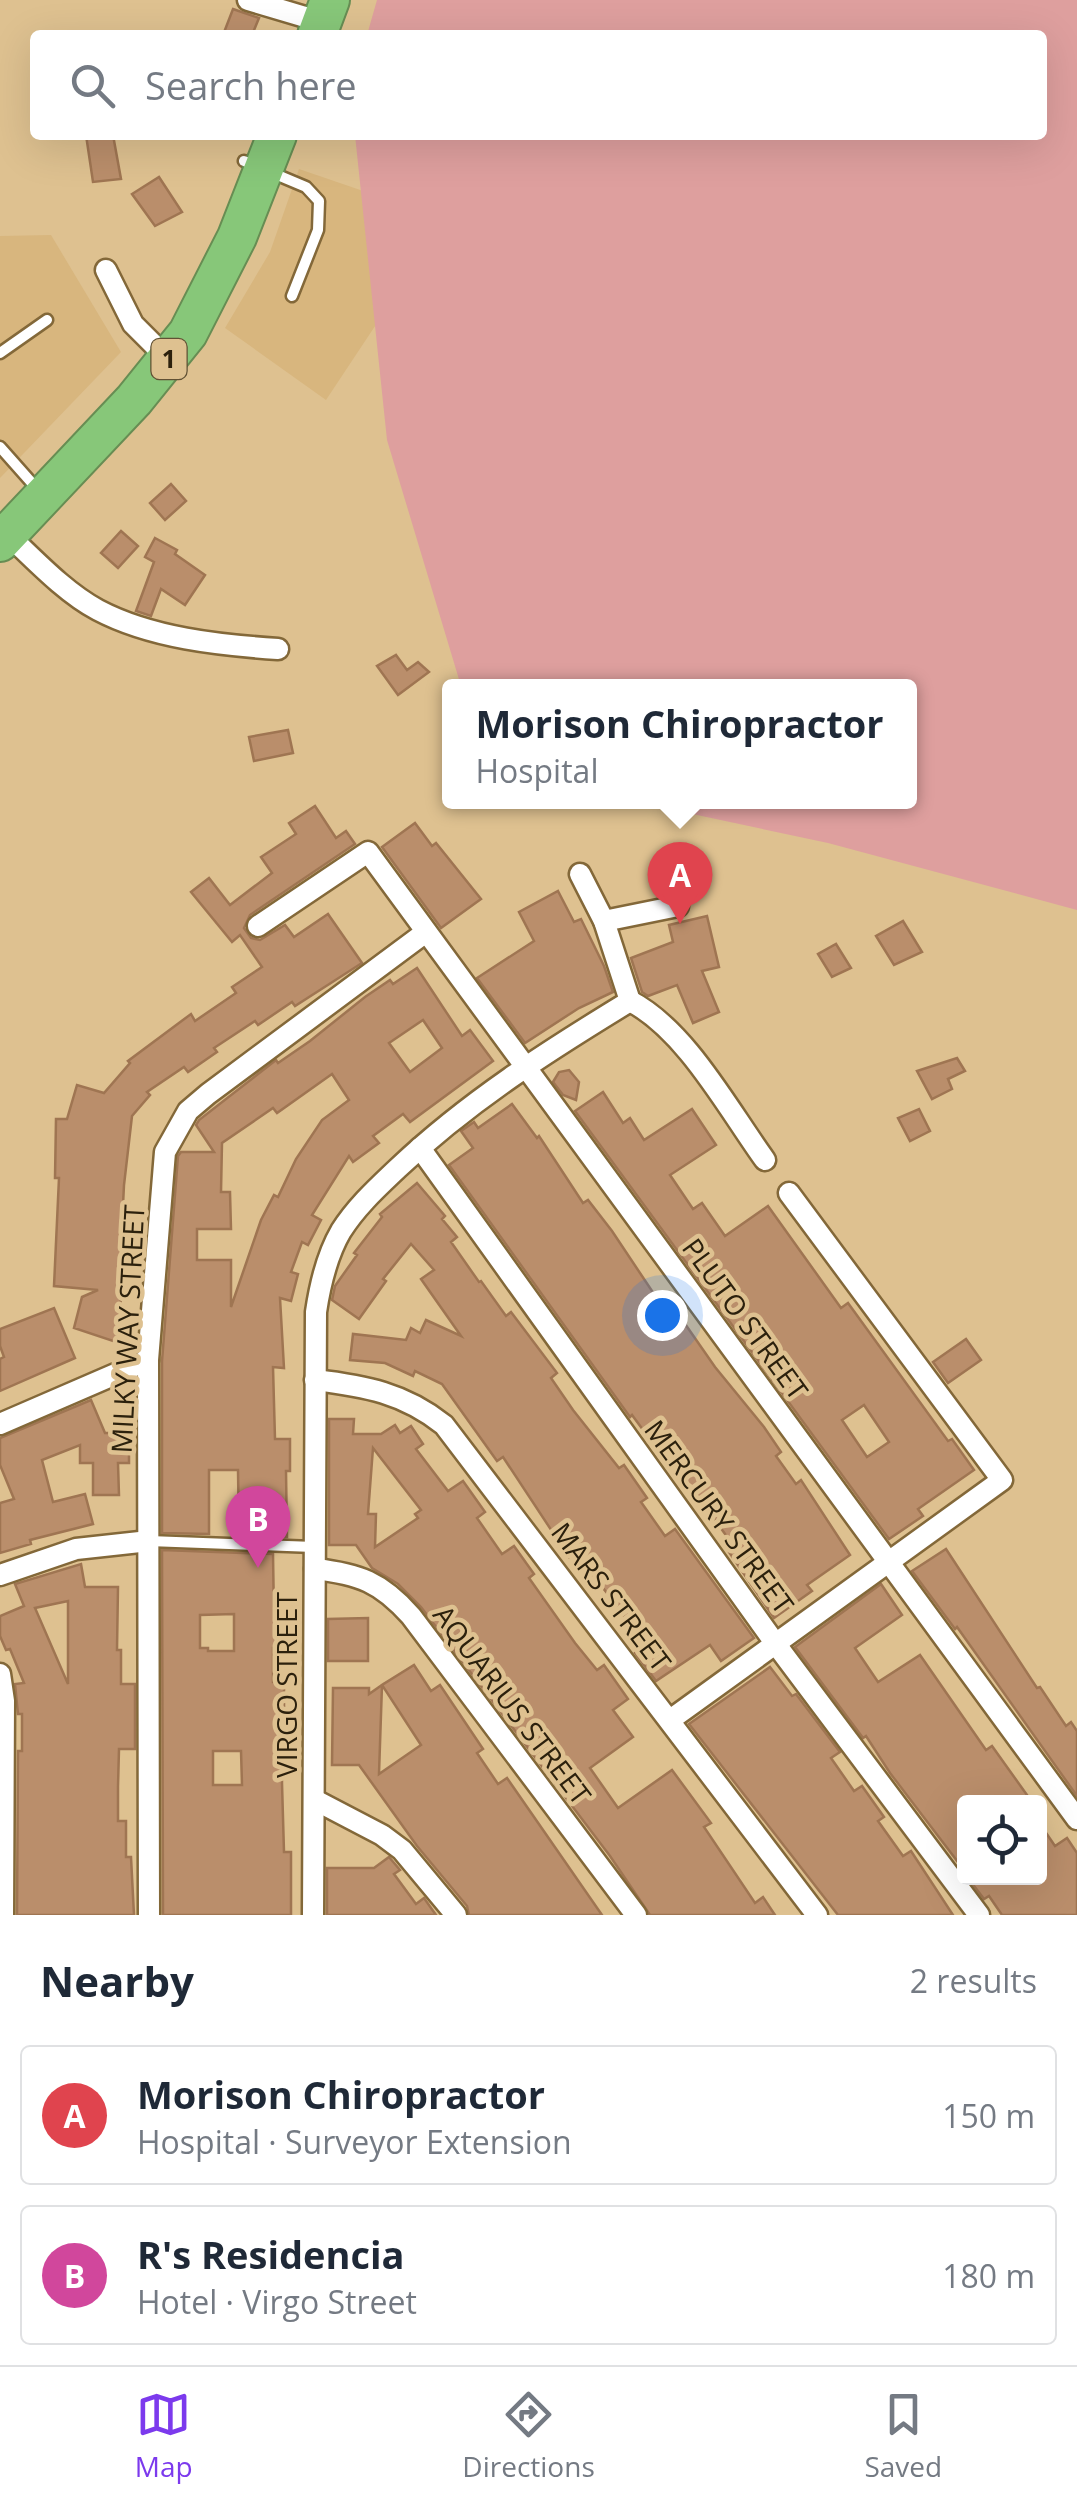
<!DOCTYPE html>
<meta charset="utf-8">
<style>
body{margin:0;font-family:"Open Sans",sans-serif;background:#f6f6f7;color:#1f2937}
.controls{position:absolute;right:30px;bottom:30px;display:grid;overflow:hidden;border-radius:10px;box-shadow:0 10px 40px #0002}
.controls button{width:90px;height:90px;display:grid;place-items:center;padding:0;border:0;border-bottom:2px solid #e0e1e3;background:#fff;color:#1f2937;font:50px sans-serif}
.you{position:absolute;left:662px;top:1315px;width:35px;height:35px;margin:-25px;border:8px solid #fff;border-radius:50%;background:#1a73e8;box-shadow:0 0 0 15px #1a73e833}
.badge{display:grid;place-items:center;width:65px;height:65px;border-radius:50%;background:#7c3aed;color:#fff;font-size:32px;font-weight:700}
.pin{position:absolute;translate:-50% -82px;filter:drop-shadow(0 2px 5px #0008)}
.pin::after{content:'';position:absolute;top:52px;width:35px;height:30px;background:inherit;clip-path:polygon(0 0,100% 0,50% 100%)}
.popup{position:absolute;left:442px;top:679px;width:475px;height:130px;box-sizing:border-box;display:grid;place-content:center;border-radius:10px;background:#fff;filter:drop-shadow(0 2px 8px #0005);font-size:32px;white-space:nowrap;color:#747a83}
.popup b{font-size:38px;color:#1f2937}
.popup::after{content:'';position:absolute;left:50%;top:100%;margin-left:-20px;border:20px solid transparent;border-top-color:#fff}
.list{margin:0;padding:0;list-style:none}
h2{display:flex;justify-content:space-between;align-items:center;height:130px;margin:0;padding:0 40px;font-size:42px}
h2 small{font-size:32px;font-weight:400;color:#747a83}
.list li{display:grid;grid-template-columns:65px 1fr auto;gap:30px;align-items:center;box-sizing:border-box;height:140px;margin:0 20px 20px;padding:0 20px;border:2px solid #e0e1e3;border-radius:10px}
.list b{display:block;font-size:38px;white-space:nowrap}
.list p{margin:0;font-size:32px;white-space:nowrap;color:#747a83}
.list em{font-size:32px;font-style:normal;color:#747a83}
.icon{flex:none;width:55px;height:55px;fill:none;stroke:currentColor;stroke-width:2;stroke-linecap:round;stroke-linejoin:round}
.map{position:relative;flex:none;width:1077px;height:1915px;overflow:hidden}
.search{position:absolute;background:#fff;box-shadow:0 10px 40px #0002;left:30px;right:30px;top:30px;height:110px;display:flex;align-items:center;gap:25px;box-sizing:border-box;padding:0 35px;border-radius:10px;color:#747a83;font-size:38px}
.sheet{height:450px;background:#fff}
nav{display:flex;justify-content:space-around;align-items:center;box-sizing:border-box;height:140px;border-top:2px solid #e0e1e3;background:#fff;font-size:28px;color:#747a83}
nav a{display:grid;justify-items:center;gap:5px}
nav .on{color:#7c3aed}
.map>svg:first-child{display:block}
.built{fill:#d8b67e}
.green{fill:#de9f9e}
.building{fill:#ba8e6b;stroke:#9f7552;stroke-width:2.5;fill-rule:evenodd}
.lines{fill:none;stroke-linecap:round;stroke-linejoin:round}
.lane-casing{stroke:#836839;stroke-width:15}
.street-casing{stroke:#836839;stroke-width:25}
.highway-casing{stroke:#678d53;stroke-width:42}
.lane{stroke:#fff;stroke-width:10}
.street{stroke:#fff;stroke-width:20}
.highway{stroke:#87c779;stroke-width:38}
.labels{text-anchor:middle;stroke-width:9;stroke-linejoin:round;paint-order:stroke}
.shield{fill:#dec190;stroke:#615134;stroke-width:2.5}
.shield-label{font-size:25px;font-weight:bold;fill:#2c210d}
.street-label{font-size:28px;fill:#2c210d;stroke:#dec190}
</style>
<div class="map">
<svg width="1077" height="1915" viewBox="0 0 1077 1915">
<rect width="100%" height="100%" fill="#dec190"/>
<g class="built">
<polygon points="299,169 407,206 389,305 326,400 225,328 270,252"/>
<polygon points="51,235 121,352 0,478 0,236"/>
</g>
<polygon class="green" points="377,0 1077,0 1077,910 828,843 636,802 910,802 910,686 461,686 387,440 355,135 1042,135 1042,35 367,35"/>
<g class="building">
<polygon points="233,9 259,18 252,35 223,35"/>
<polygon points="86,135 113,135 121,179 93,182"/>
<polygon points="159,177 182,212 155,226 132,194"/>
<polygon points="171,484 186,501 165,520 150,503"/>
<polygon points="121,531 138,546 118,568 101,553"/>
<polygon points="155,538 177,550 175,554 205,575 185,605 161,589 151,616 136,611 154,562 145,557"/>
<polygon points="396,655 407,670 418,662 429,672 398,695 377,666"/>
<polygon points="288,730 293,753 254,761 249,737"/>
<polygon points="315,806 336,838 346,831 355,844 250,915 244,928 251,938 260,940 285,925 294,937 328,914 362,963 295,1006 292,1002 258,1025 255,1021 214,1048 217,1052 188,1072 184,1067 147,1092 150,1095 132,1116 124,1185 122,1225 138,1226 135,1256 124,1255 120,1311 126,1313 116,1342 74,1328 82,1297 98,1290 54,1286 59,1178 55,1178 56,1119 67,1119 77,1085 104,1093 130,1063 128,1061 191,1014 195,1021 236,993 232,987 262,967 240,935 232,942 191,892 209,878 230,905 272,873 261,857 296,834 289,823"/>
<polygon points="415,823 432,846 436,843 481,899 441,928 382,847"/>
<polygon points="558,891 574,922 581,919 604,966 613,992 579,1008 525,1043 477,978 534,941 519,912"/>
<polygon points="707,916 719,967 702,971 719,1012 693,1023 677,985 648,996 642,992 631,958 673,942 669,925"/>
<polygon points="903,921 922,952 894,965 876,936"/>
<polygon points="836,944 851,968 832,977 818,954"/>
<path d="M417 968 462 1036 470 1030 493 1061 410 1122 403 1114 373 1136 379 1143 353 1162 349 1156 312 1215 321 1220 308 1245 302 1242 291 1272 298 1274 291 1301 280 1298 284 1368 273 1367 275 1439H290V1471H286L287 1537 239 1536 238 1470H209V1534L162 1533V1361L178 1156 181 1152H214L196 1125 199 1120 276 1060 278 1063 310 1041 365 997 390 980 393 984ZM423 1020 442 1048 410 1072 389 1043ZM332 1074 349 1100 322 1120 296 1159 278 1197 274 1195 261 1220 231 1307V1260H197V1229H231L230 1192H221L222 1143 273 1108 277 1113Z"/>
<polygon points="957,1058 965,1071 948,1079 952,1089 932,1099 917,1071"/>
<polygon points="569,1070 579,1082 576,1100 563,1095 553,1082 559,1072"/>
<path d="M603 1092 623 1123 630 1118 644 1140 692 1109 716 1145 670 1175 693 1209 702 1203 725 1236 768 1206 841 1308 848 1303 948 1441 952 1439 974 1470 918 1509 923 1516 889 1539 575 1111ZM864 1405 889 1442 867 1457 842 1420Z"/>
<polygon points="512,1104 537,1138 539,1136 583,1203 588,1200 612,1231 658,1300 665,1295 715,1367 764,1427 781,1452 776,1456 796,1484 801,1480 850,1555 807,1585 812,1591 774,1618 727,1549 733,1545 707,1509 684,1478 680,1480 632,1415 630,1417 449,1165 473,1148 461,1131 474,1122 478,1128"/>
<polygon points="919,1109 930,1131 910,1141 898,1118"/>
<polygon points="417,1183 445,1216 442,1219 457,1237 451,1242 479,1282 481,1281 506,1316 511,1312 557,1373 551,1378 573,1410 619,1468 624,1465 647,1498 641,1502 665,1536 675,1529 754,1638 721,1661 710,1645 656,1681 635,1653 645,1646 611,1598 598,1582 594,1584 573,1554 569,1557 503,1457 497,1461 442,1384 415,1371 413,1376 385,1363 350,1360 353,1334 406,1340 411,1328 420,1333 426,1320 461,1336 421,1279 434,1270 411,1244 383,1279 386,1281 359,1319 332,1300 335,1286 357,1255 354,1253 382,1217 380,1214"/>
<polygon points="54,1308 75,1358 0,1391 0,1359 4,1357 0,1346 0,1329"/>
<polygon points="966,1339 981,1360 948,1383 933,1362"/>
<polygon points="91,1400 105,1433 129,1433 129,1463 118,1463 119,1495 93,1495 93,1463 80,1463 80,1445 42,1460 53,1502 85,1494 93,1524 30,1540 31,1544 0,1553 0,1503 14,1499 0,1465 0,1438"/>
<path d="M329 1419H354L353 1434H381L395 1425 400 1433 411 1426 423 1444 416 1449 448 1491 463 1481 485 1512 477 1518 502 1554 514 1546 534 1574 529 1578 575 1643 597 1670 604 1665 628 1699 613 1710 633 1737 590 1768 618 1808 672 1770 711 1823 704 1827 755 1903 763 1897 775 1915H650L610 1856 421 1607 398 1584 372 1568 356 1545H329ZM373 1448 421 1510 415 1514 418 1518 375 1547 376 1514H368Z"/>
<polygon points="946,1549 1037,1688 1040,1687 1066,1726 1071,1722 1077,1731 1077,1796 957,1627 955,1629 912,1571"/>
<path d="M162 1550 273 1554 274 1617 281 1616V1648H273V1682H284V1717H287L288 1750H282V1783L284 1852H291V1915H163ZM234 1614V1651H208V1648H200V1615ZM213 1751H241L242 1785H213Z"/>
<path d="M81 1564 85 1587H118L117 1650H121V1684H135V1749H119L118 1787V1821H126V1857H131L134 1915H17L18 1751H22V1714H18L15 1684 24 1683 10 1649 6 1650 0 1636V1616L24 1606 15 1584ZM68 1601V1684L35 1608Z"/>
<polygon points="881,1584 902,1615 855,1648 878,1682 920,1655 986,1750 992,1746 1032,1802 964,1802 964,1870 890,1773 866,1736 863,1738 795,1647"/>
<polygon points="368,1618 368,1661 328,1661 328,1619"/>
<polygon points="414,1665 431,1691 440,1685 483,1749 477,1753 498,1784 507,1778 602,1915 469,1915 467,1906 417,1846 359,1765 332,1765 333,1688 369,1688 369,1694 382,1685 379,1774 421,1745 382,1685"/>
<polygon points="770,1667 792,1696 796,1694 840,1752 831,1758 854,1791 862,1786 884,1817 878,1821 903,1856 911,1851 953,1915 838,1915 689,1724"/>
<polygon points="1040,1824 1055,1846 1067,1838 1077,1853 1077,1915 1002,1915 989,1896 984,1899 968,1878 1040,1878"/>
<polygon points="389,1857 400,1870 394,1874 416,1904 424,1898 436,1915 327,1915 327,1868 374,1868"/>
</g>
<g class="lines">
<defs>
<g id="lane">
<polyline points="244,161 306,187 319,201 318,230 292,296"/>
<polyline points="0,353 47,320"/>
<polyline points="0,447 39,491"/>
<polyline points="149,1541 314,1547"/>
</g>
<g id="street">
<polyline points="248,0 322,22"/>
<polyline points="106,270 133,324 156,347"/>
<path d="M4 531C32 557 64 592 98 610 151 638 219 645 278 649"/>
<polyline points="580,874 604,921 630,1001"/>
<polyline points="604,921 678,906"/>
<polyline points="258,926 368,852 1077,1819"/>
<path d="M630 1001C686 1030 728 1109 765 1160"/>
<polyline points="420,1148 775,1643 979,1915"/>
<path d="M315 1380C365 1386 404 1393 444 1425L817 1915"/>
<polyline points="0,1424 148,1360"/>
<path d="M315 1569C359 1574 381 1582 411 1616L636 1915"/>
<polyline points="0,1575 76,1549 149,1541"/>
<polyline points="0,1674 4,1701 3,1915"/>
<polyline points="670,1720 1002,1480 789,1193"/>
<polyline points="315,1800 382,1835 402,1850 456,1915"/>
<polyline points="149,1915 148,1360 165,1152 188,1111 208,1094 426,932"/>
<path d="M313 1915 316 1312C320 1285 327 1255 341 1231 357 1206 377 1188 398 1168 469 1101 548 1051 630 1001"/>
</g>
<g id="highway">
<polyline points="317,35 330,0"/>
<polyline points="0,542 134,400 188,333 237,237 277,135"/>
</g>
</defs>
<use href="#lane" class="lane-casing"/>
<use href="#street" class="street-casing"/>
<use href="#highway" class="highway-casing"/>
<use href="#lane" class="lane"/>
<use href="#street" class="street"/>
<use href="#highway" class="highway"/>
</g>
<g class="labels">
<rect class="shield" x="151.5" y="339" width="35" height="40" rx="8"/>
<g class="shield-label">
<text x="169" y="368">1</text>
</g>
<g class="street-label">
<text transform="translate(745 1319) rotate(54)" y="10">PLUTO STREET</text>
<text transform="translate(128 1329) rotate(-87)" y="10">MILKY WAY STREET</text>
<text transform="translate(719 1517) rotate(54)" y="10">MERCURY STREET</text>
<text transform="translate(611 1597) rotate(53)" y="10">MARS STREET</text>
<text transform="translate(287 1685) rotate(-90)" y="10">VIRGO STREET</text>
<text transform="translate(512 1705) rotate(53)" y="10">AQUARIUS STREET</text>
</g>
</g>
</svg>
<div class="controls">
<button><svg class="icon" aria-label="locate" viewBox="0 0 24 24"><circle cx="12" cy="12" r="6"/><path d="M12 2v4M12 18v4M2 12h4M18 12h4"/></svg></button>
</div>
<div class="you"></div>
<div class="pin badge" style="left:680px;top:924px;background:#e0444e">A</div>
<div class="popup"><b>Morison Chiropractor</b>Hospital</div>
<div class="pin badge" style="left:258px;top:1568px;background:#d1479c">B</div>
<div class="search"><svg class="icon" aria-label="search" viewBox="0 0 24 24"><circle cx="10" cy="10" r="6"/><path d="M15 15l6 6"/></svg>Search here</div>
</div>
<section class="sheet">
<h2>Nearby<small>2 results</small></h2>
<ul class="list">
<li><span class="badge" style="background:#e0444e">A</span><div><b>Morison Chiropractor</b><p>Hospital · Surveyor Extension</p></div><em>150 m</em></li>
<li><span class="badge" style="background:#d1479c">B</span><div><b>R's Residencia</b><p>Hotel · Virgo Street</p></div><em>180 m</em></li>
</ul>
</section>
<nav>
<a class="on"><svg class="icon" aria-label="map" viewBox="0 0 24 24"><path d="M3 6l6-2 6 2 6-2v14l-6 2-6-2-6 2zM9 4v14M15 6v14"/></svg>Map</a>
<a><svg class="icon" aria-label="directions" viewBox="0 0 24 24"><path d="M12 3l9 9-9 9-9-9zM9 14v-3h6M13 9l2 2-2 2"/></svg>Directions</a>
<a><svg class="icon" aria-label="saved" viewBox="0 0 24 24"><path d="M7 4h10v16l-5-4-5 4z"/></svg>Saved</a>
</nav>
